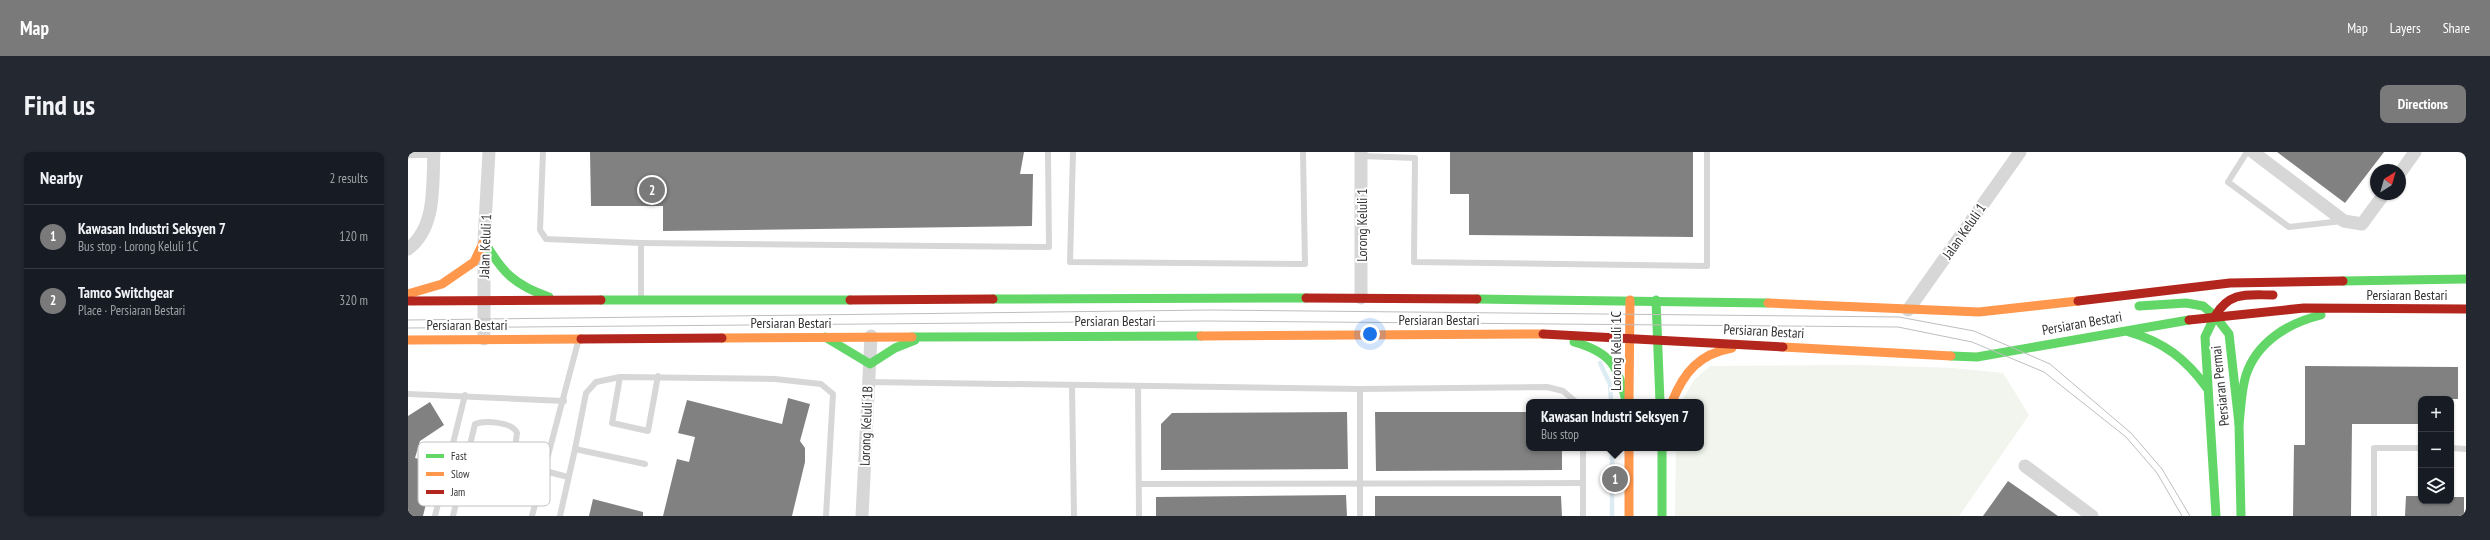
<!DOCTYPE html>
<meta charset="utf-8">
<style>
body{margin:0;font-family:"PT Sans Narrow",sans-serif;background:#242831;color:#f1f3f6}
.controls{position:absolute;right:12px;bottom:12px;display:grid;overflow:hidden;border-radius:8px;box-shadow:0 1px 3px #0004}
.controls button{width:36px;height:36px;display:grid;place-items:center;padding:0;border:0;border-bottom:1px solid #363941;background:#171b24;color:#f1f3f6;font:20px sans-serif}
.compass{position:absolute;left:1962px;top:12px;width:36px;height:36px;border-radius:50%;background:#171b24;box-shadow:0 1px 3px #0004;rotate:37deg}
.you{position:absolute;left:962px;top:182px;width:14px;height:14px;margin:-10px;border:3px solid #fff;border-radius:50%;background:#1a73e8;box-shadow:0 0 0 6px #1a73e833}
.badge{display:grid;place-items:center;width:26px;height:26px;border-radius:50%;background:#7a7a7a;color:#fff;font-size:13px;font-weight:700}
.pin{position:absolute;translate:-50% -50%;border:2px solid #fff;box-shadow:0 1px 4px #0006}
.popup{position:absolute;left:1118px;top:247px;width:178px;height:52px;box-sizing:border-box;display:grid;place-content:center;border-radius:8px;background:#171b24;filter:drop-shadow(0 1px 3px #0005);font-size:13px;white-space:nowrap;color:#9ea1a6}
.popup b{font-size:15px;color:#f1f3f6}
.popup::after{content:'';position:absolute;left:50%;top:100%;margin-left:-8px;border:8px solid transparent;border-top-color:#171b24}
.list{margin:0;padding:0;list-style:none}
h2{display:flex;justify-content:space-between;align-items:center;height:52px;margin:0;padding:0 16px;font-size:17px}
h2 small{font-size:13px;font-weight:400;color:#9ea1a6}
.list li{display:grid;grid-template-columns:26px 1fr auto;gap:12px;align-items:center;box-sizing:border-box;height:64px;padding:0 16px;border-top:1px solid #363941}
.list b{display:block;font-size:15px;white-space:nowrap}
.list p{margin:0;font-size:13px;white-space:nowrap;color:#9ea1a6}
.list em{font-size:13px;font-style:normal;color:#9ea1a6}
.icon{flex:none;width:22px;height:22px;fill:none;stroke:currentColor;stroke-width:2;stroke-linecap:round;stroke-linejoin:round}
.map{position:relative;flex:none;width:2058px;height:364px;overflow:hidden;border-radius:8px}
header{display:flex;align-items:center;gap:24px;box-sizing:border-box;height:56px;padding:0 20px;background:#7a7a7a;color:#fff}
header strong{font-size:19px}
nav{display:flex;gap:22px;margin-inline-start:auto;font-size:14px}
.intro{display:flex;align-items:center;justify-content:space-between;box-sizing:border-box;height:96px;padding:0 24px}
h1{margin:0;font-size:28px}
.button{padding:10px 18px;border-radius:8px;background:#7a7a7a;color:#fff;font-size:14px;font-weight:700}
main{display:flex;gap:24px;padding:0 24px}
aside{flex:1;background:#171b24;border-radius:8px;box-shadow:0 1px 3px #0004}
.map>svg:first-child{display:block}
.green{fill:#f1f5ed}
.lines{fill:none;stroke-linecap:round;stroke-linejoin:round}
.stream{stroke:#ddebf3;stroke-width:4.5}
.building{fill:#818181}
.lane{stroke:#d7d7d7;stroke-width:6}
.street{stroke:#d7d7d7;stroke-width:13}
.fast{stroke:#63d668;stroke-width:9}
.slow{stroke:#ff974d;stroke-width:9}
.jam{stroke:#b3261e;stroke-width:9}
.tram{stroke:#bebebe;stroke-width:1}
.labels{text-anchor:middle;stroke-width:4;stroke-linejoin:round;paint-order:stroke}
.street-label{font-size:14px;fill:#333;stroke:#fff}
.key{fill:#fff;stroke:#c2c2c2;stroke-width:1}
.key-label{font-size:11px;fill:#333}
</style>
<header>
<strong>Map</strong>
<nav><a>Map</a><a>Layers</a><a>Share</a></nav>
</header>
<div class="intro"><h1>Find us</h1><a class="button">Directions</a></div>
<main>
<aside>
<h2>Nearby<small>2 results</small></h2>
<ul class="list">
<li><span class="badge">1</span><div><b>Kawasan Industri Seksyen 7</b><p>Bus stop · Lorong Keluli 1C</p></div><em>120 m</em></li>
<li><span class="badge">2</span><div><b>Tamco Switchgear</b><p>Place · Persiaran Bestari</p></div><em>320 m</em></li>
</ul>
</aside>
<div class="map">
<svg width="2058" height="364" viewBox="0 0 2058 364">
<rect width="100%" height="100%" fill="#fff"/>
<polygon class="green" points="1452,213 1545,216 1595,221 1621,263 1551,364 1267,364 1268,296 1293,296 1293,250 1273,250 1287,227 1302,214"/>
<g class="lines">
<g class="stream">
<polyline points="1192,211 1202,232 1203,250"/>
<polyline points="1204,364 1204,296"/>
</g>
</g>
<g class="building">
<polygon points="182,0 616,0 612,22 625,22 624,74 255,79 255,54 183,54"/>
<polygon points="1042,0 1285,0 1285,85 1061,83 1061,42 1042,42"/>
<polygon points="1869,0 1976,0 1937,51"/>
<polygon points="1897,214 2050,215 2050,247 2013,247 2013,272 1944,272 1943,364 1885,364 1886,293 1897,293"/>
<polygon points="380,246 402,252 392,289 397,296 397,310 384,364 255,364 269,307 281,310 287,285 270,281 279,248 374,272"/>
<polygon points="22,250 36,273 12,289 7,306 28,311 15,364 0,364 0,264"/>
<polygon points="939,260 940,317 753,318 753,272 764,261"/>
<polygon points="967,260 1121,260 1121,296 1154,296 1154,318 968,319"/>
<polygon points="1600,329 1623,345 1650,364 1575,364"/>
<polygon points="938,343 939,364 748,364 748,345"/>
<polygon points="967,344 1153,344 1154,364 967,364"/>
<polygon points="1998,344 2013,344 2013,349 2043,349 2043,345 2056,345 2056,364 1997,364"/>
<polygon points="185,347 235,360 235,364 181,364"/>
</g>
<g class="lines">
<g class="lane">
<polyline points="135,0 132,78 138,87 233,91 233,145"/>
<polyline points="665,0 662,110 897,112 895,0"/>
<polyline points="1839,0 1820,30 1881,75 1934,69"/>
<polyline points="0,3 26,3"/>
<polyline points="954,4 1007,6 1006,110 1299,114 1299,0"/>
<polyline points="233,91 641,95 640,0"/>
<polyline points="250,224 240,279 204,271 212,225 367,227 413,232 425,242 418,364"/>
<polyline points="460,230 952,237 1139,235 1155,239 1168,250"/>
<polyline points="664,233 666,364"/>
<polyline points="730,234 731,364"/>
<polyline points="952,237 952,364"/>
<polyline points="0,242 156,249"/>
<polyline points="2043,296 2058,297"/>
<polyline points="167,297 178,241 188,230 212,225"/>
<polyline points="137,319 160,325"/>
<polyline points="731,332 1175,331"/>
<polyline points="27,364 57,243"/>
<path d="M45 364 67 272C77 268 105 270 109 281L107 296 99 302 60 294"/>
<polyline points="124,364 170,190"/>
<polyline points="152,364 167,297 237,312"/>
<polyline points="1175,364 1175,296"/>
<polyline points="1966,364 1966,296 2013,296"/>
</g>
<g class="street">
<polyline points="953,0 953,146"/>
<polyline points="1845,0 1936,69 1954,72 1976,42"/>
<polyline points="1992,21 2007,0"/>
<path d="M0 97C29 75 24 33 26 0"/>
<polyline points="1500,158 1612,0"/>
<polyline points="76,187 76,89 81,0"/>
<polyline points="1617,314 1684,364"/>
<polyline points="454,364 463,184"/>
</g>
<g class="fast">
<path d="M76 89C94 120 106 133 141 145"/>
<polyline points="1935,129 2058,127"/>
<polyline points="585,147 898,146"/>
<polyline points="1069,147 1360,151"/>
<polyline points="193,148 442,148"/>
<polyline points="1248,148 1252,250"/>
<polyline points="1731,154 1778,151 1795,154 1807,164"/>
<path d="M1721 180C1756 190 1778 207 1799 236"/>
<polyline points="417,185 462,212 487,196 507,188"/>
<polyline points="504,185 793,184"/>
<path d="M1166 190C1202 200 1211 214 1218 250"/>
<polyline points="1543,204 1569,205 1781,168"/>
<path d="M1831 272C1833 256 1833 239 1838 223 1849 190 1880 171 1913 163"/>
<polyline points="1254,296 1254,364"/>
<polyline points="1808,364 1797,185 1807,164 1821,182 1831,272 1833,364"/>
</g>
<g class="slow">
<polyline points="0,142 34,132 66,110 76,89"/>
<polyline points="1360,151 1571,160 1670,149"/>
<polyline points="793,184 1135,182"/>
<polyline points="314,186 504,185"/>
<polyline points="0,188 173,187"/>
<polyline points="1375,195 1543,204"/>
<polyline points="1221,247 1222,148"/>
<path d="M1264 250C1276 220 1291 202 1324 196"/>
<polyline points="1221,296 1221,364"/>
</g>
<g class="jam">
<polyline points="898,146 1069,147"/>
<polyline points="442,148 585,147"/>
<polyline points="0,149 193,148"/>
<polyline points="1670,149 1822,131 1935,129"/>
<path d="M1807 164C1822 139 1839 143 1865 143"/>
<polyline points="1781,168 1896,156 2058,157"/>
<polyline points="1135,182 1375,195"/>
<polyline points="173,187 314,186"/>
</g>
<g class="tram">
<polyline points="0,168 802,158 1491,165 1566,179 1642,212 1723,281 1754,317 1782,364"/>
<polyline points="0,176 799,169 1490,175 1564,190 1636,220 1718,285 1749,321 1774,364"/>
</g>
</g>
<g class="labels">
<g class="street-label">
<text transform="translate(954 73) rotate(-90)" y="5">Lorong Keluli 1</text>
<text transform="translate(1556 79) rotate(-55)" y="5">Jalan Keluli 1</text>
<text transform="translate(77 94) rotate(-88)" y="5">Jalan Keluli 1</text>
<text x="1999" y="148">Persiaran Bestari</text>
<text x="1031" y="173">Persiaran Bestari</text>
<text x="707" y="174">Persiaran Bestari</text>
<text x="383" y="176">Persiaran Bestari</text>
<text transform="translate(1674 171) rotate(-10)" y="5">Persiaran Bestari</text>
<text x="59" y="178">Persiaran Bestari</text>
<text transform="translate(1356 179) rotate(3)" y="5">Persiaran Bestari</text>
<text transform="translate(1208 199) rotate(-90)" y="5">Lorong Keluli 1C</text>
<text transform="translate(1812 234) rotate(-96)" y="5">Persiaran Permai</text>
<text transform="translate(458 274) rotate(-88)" y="5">Lorong Keluli 1B</text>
</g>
</g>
<rect x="10" y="290" width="132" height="64" rx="6" class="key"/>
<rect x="18" y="302" width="18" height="4" fill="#63d668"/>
<rect x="18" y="320" width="18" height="4" fill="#ff974d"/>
<rect x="18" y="338" width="18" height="4" fill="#b3261e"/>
<g class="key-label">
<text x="43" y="308">Fast</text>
<text x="43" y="326">Slow</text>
<text x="43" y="344">Jam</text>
</g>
</svg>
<div class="controls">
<button>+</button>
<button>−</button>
<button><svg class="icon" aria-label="layers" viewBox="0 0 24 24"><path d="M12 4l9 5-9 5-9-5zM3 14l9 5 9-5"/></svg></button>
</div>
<svg class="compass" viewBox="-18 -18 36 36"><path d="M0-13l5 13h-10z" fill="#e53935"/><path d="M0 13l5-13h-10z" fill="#9ea1a6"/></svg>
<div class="you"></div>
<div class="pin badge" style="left:1207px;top:327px">1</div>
<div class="popup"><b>Kawasan Industri Seksyen 7</b>Bus stop</div>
<div class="pin badge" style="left:244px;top:38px">2</div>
</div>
</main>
